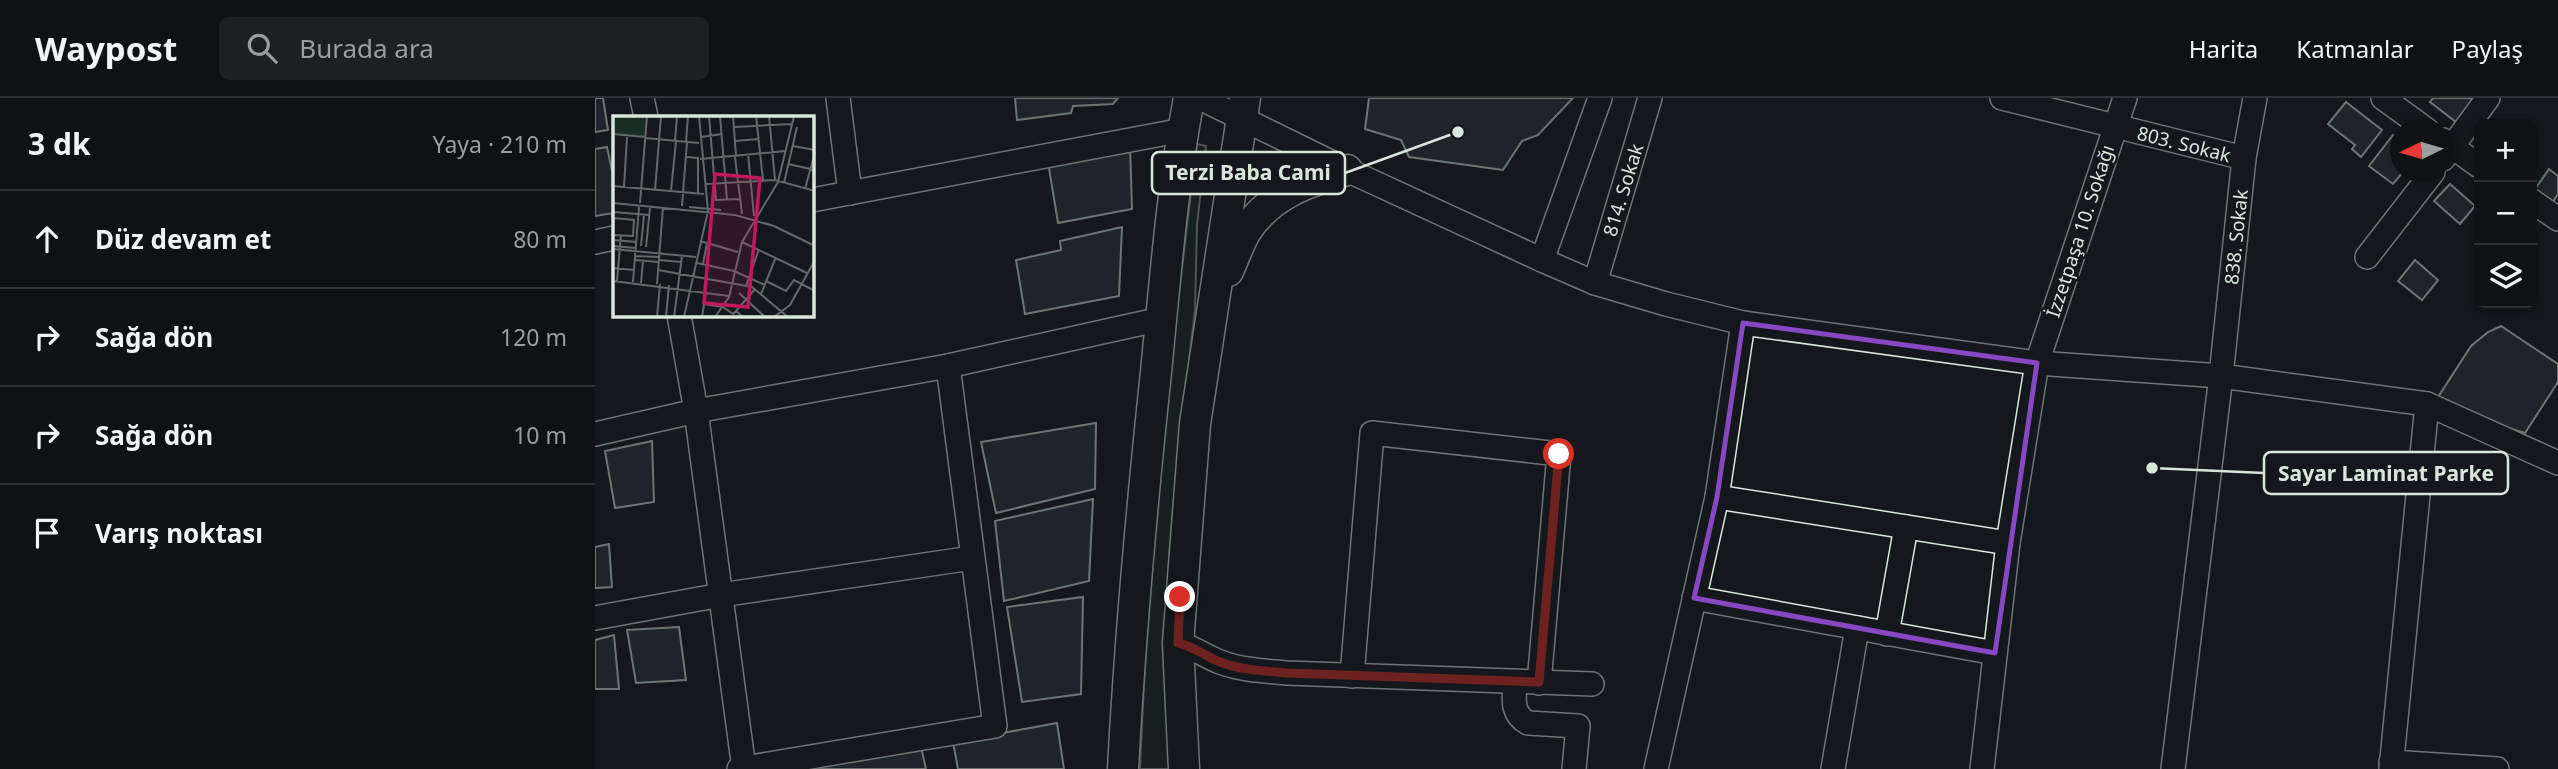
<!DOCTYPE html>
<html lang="tr">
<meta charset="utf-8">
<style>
body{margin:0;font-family:"Noto Sans",sans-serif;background:#1d2022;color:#f1f3f6}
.controls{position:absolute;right:21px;top:21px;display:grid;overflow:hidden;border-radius:10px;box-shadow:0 4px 10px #0003}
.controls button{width:63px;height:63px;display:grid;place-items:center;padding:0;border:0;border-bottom:2px solid #2f3234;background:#0f1215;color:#f1f3f6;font:35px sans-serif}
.compass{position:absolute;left:1795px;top:21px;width:63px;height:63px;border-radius:50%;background:#0f1215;box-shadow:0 4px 10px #0003;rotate:265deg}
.stop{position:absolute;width:21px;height:21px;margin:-16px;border:5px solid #d93025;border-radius:50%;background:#fff}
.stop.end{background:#d93025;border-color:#fff;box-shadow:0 2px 7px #0008}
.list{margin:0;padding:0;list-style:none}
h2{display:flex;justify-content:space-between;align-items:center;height:91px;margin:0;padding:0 28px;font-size:30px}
h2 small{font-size:23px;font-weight:400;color:#9b9ea0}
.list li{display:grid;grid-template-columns:46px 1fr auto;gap:21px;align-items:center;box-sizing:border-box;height:98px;padding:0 28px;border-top:2px solid #2f3234}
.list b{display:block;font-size:26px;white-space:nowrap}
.list em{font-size:23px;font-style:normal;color:#9b9ea0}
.icon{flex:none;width:38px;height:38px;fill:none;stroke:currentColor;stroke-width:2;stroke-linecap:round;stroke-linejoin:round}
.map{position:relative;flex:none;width:1963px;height:671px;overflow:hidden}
header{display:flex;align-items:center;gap:42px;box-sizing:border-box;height:98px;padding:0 35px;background:#0f1215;border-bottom:2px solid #2f3234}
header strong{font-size:33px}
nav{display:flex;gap:38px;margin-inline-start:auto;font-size:24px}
.search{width:490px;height:63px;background:#1d2022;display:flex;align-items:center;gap:18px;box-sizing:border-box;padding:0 24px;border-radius:10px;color:#9b9ea0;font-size:26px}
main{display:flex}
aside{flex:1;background:#0f1215}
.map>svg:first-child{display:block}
.green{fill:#1a2d24;stroke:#939e99;stroke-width:2}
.building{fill:#2c363c;stroke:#d8e6dc;stroke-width:2}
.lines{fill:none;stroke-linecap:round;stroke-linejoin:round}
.minor-casing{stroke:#d8e6dc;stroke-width:26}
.major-casing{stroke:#d8e6dc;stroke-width:33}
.minor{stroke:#14181c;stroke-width:23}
.major{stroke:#14181c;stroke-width:30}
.route{stroke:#d93025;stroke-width:9}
.marked{fill:none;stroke:#8948c3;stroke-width:5;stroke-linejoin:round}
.labels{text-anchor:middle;stroke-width:5;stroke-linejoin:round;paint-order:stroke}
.street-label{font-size:19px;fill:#d8e6dc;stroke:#14181c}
.inset-road{fill:none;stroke:#626a69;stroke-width:2}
.view{fill:#c2185b;fill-opacity:0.15;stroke:#c2185b;stroke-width:3.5}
.inset-edge{fill:none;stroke:#d8e6dc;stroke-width:3.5}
.leader{fill:none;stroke:#d8e6dc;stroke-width:2.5}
.callout-dot{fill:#d8e6dc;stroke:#14181c;stroke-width:2.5}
.callout{fill:#14181c;stroke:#d8e6dc;stroke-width:2.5}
.callout-label{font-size:21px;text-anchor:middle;font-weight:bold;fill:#d8e6dc}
</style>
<header>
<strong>Waypost</strong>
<div class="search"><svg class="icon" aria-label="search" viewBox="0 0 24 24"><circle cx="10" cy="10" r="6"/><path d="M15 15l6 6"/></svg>Burada ara</div>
<nav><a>Harita</a><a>Katmanlar</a><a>Paylaş</a></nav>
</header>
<main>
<aside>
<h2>3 dk<small>Yaya · 210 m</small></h2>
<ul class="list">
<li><svg class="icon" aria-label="ahead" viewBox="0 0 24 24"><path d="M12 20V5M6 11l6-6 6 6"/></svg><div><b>Düz devam et</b></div><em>80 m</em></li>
<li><svg class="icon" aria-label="right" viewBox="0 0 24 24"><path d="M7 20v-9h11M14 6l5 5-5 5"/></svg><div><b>Sağa dön</b></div><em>120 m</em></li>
<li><svg class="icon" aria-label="right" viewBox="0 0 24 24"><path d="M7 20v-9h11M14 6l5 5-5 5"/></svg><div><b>Sağa dön</b></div><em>10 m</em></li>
<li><svg class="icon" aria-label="arrive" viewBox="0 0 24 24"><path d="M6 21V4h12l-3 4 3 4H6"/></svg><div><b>Varış noktası</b></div></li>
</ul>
</aside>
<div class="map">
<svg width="1963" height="671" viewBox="0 0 1963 671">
<rect width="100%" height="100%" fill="#14181c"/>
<path class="green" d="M602 46 611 48 602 127 600 212 581 374 573 474 571 555 577 671H545C553 462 576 254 602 46Z"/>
<g class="building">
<polygon points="0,0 8,0 13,32 0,34"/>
<polygon points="420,0 523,0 518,6 478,8 476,15 422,22"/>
<polygon points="774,0 978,0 943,37 927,43 908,72 814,59 806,42 770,31"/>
<polygon points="1838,0 1875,0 1878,2 1861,24 1835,4"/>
<polygon points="1751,4 1787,32 1766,59 1757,51 1760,47 1733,26"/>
<polygon points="1798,37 1806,42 1806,74 1808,74 1798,86 1774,68"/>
<polygon points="535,47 537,111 463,125 453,64"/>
<polygon points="12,49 19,82 19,115 0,118 0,51"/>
<polygon points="1954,71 1963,78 1963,96 1956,107 1938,94"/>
<polygon points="1855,86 1880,108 1865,126 1839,103"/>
<polygon points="527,129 524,198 430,216 421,162 466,152 465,143"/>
<polygon points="1820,162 1843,182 1827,202 1803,183"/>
<polygon points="1906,228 1963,266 1963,284 1930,335 1838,307 1876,248 1893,234"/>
<polygon points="501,325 500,391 401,415 386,344"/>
<polygon points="57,343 59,404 20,410 10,353"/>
<polygon points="498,401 494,483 409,503 400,423"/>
<polygon points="14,446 17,489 0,490 0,449"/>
<polygon points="488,499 486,596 427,604 412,509"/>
<polygon points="84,529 91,582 41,585 32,532"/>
<polygon points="19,537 24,591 0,591 0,542"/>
<polygon points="462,625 469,671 363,671 358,644"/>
<polygon points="326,649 331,671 207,671"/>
</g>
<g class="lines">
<defs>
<g id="minor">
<polyline points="47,0 51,19"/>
<polyline points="243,0 255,95"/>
<polyline points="605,0 752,72 947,162 1000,185 1071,206 1148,225 1442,265 1626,278 1832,306 1963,365"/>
<polyline points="1407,0 1649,60"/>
<polyline points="1788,0 1832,32"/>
<polyline points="1848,42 1884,68"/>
<polyline points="1848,61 1893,0"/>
<polyline points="217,102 588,32"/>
<polyline points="1937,103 1963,121"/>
<polyline points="0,144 19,140"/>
<polyline points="1772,159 1838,74"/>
<polyline points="947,162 1005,0"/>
<polyline points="1000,185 1055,0"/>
<polyline points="84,217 101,313 149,671"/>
<polyline points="0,336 101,313 353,268 566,221"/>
<polyline points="1122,399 1413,445"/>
<polyline points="1099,500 1400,555"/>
<polyline points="0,520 126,497 377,460"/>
<polyline points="1292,536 1311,429"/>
<path d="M583 545C598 549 610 558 625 564 646 572 669 573 692 575L997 586"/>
<polyline points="757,578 777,335 964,356 944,585"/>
<path d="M920 584C919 601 916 616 933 625L983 628 979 671"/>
<polyline points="1796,664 1902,671"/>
<polyline points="144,671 400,628 353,268"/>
<polyline points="1061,671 1122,399 1148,225"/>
<polyline points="1238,671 1262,530"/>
<polyline points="1387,671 1413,445 1442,265 1530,0"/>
<polyline points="1578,671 1626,278 1649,60 1660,0"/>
<polyline points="1796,671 1832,306"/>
</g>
<g id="major">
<path d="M633 173C639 160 644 145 651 133 675 96 712 84 752 72"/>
<path d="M528 671C535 538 547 406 561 274 570 183 577 90 594 0"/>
<polyline points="589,671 583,545 600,326 650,0"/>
</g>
</defs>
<use href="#minor" class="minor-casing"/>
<use href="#major" class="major-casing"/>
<use href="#minor" class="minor"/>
<use href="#major" class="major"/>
</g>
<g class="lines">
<path class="route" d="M585 499 583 545C598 548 610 558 625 564 646 572 669 573 692 575L944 584 964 356"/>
</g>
<path d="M0 0H1963V671H0ZM1148 225 1442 265 1400 555 1099 500 1122 399Z" fill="#14181c" fill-opacity=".55" fill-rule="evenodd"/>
<path class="marked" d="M1148 225 1442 265 1400 555 1099 500 1122 399Z"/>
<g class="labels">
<g class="street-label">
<text transform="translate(1589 46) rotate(14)" y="7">803. Sokak</text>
<text transform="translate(1028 92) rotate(-73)" y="7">814. Sokak</text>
<text transform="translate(1485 133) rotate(-72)" y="7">İzzetpaşa 10. Sokağı</text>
<text transform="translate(1641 139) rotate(-84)" y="7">838. Sokak</text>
</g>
</g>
<g transform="translate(18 18)">
<rect width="201" height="201" fill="#14181c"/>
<path d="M0 0H33L31 20 0 17Z" fill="#1a2d24"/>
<path class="inset-road" d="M96 0 103 84 127 83M107 0 114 84M120 0 123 40M143 0 150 64M156 0 162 64M121 11 179 8M0 18 33 21M88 21 109 18M32 22 86 27M62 25 64 0M122 25 146 23M73 26 75 0M180 30 202 34M135 38 141 100M73 41 85 42V77M122 41 129 98M87 43 172 35M175 48 202 54M171 67 184 11M93 68 162 64 202 75M0 70 91 78M11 71 14 21M192 73 202 36M42 74 48 0M58 75 63 25M0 87 122 99 161 110 202 130M27 87 34 0M69 90 74 26M76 91 108 94M0 96 36 99M0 111 1 102 21 104 20 120 0 119M0 124 23 126M87 125 125 136M129 126 194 157M0 130 22 132M28 130 31 99M33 131 37 92M0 133 83 141M22 140 46 141M22 144 45 146M46 144 68 146M84 147 121 155 152 169M90 148 94 127M0 152 21 154M45 154 139 171 175 201M0 165 116 180M4 165 8 119M153 165 173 175 181 164 202 175M20 166 26 91M28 167 30 145M44 168 50 91M133 170 146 133M126 177 152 201M148 178 163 141M91 188 110 191 120 198 123 195M44 201 47 168M53 201 56 169M61 201 69 140M71 201 95 95 86 0M89 201 93 176M102 201 116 181 129 126 165 66 181 0M130 201 123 195 142 173M161 201 177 189 202 144"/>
<path class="view" d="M102 58 147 62 135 191 91 187Z"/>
<rect width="201" height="201" class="inset-edge"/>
</g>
<path class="leader" d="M863 34L750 75M1557 370L1669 375"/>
<g class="callout-dot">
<circle cx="863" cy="34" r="7"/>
<circle cx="1557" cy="370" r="7"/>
</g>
<g class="callout">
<rect x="557" y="54" width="193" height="42" rx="7"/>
<rect x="1669" y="354" width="244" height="42" rx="7"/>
</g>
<g class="callout-label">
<text x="653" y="82">Terzi Baba Cami</text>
<text x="1791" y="383">Sayar Laminat Parke</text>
</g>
</svg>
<div class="controls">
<button>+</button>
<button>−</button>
<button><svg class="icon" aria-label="layers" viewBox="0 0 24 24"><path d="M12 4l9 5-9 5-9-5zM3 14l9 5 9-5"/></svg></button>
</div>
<svg class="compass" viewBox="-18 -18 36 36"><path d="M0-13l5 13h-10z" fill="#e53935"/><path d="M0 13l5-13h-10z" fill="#9b9ea0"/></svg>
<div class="stop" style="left:964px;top:356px"></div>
<div class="stop end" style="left:585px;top:499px"></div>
</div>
</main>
